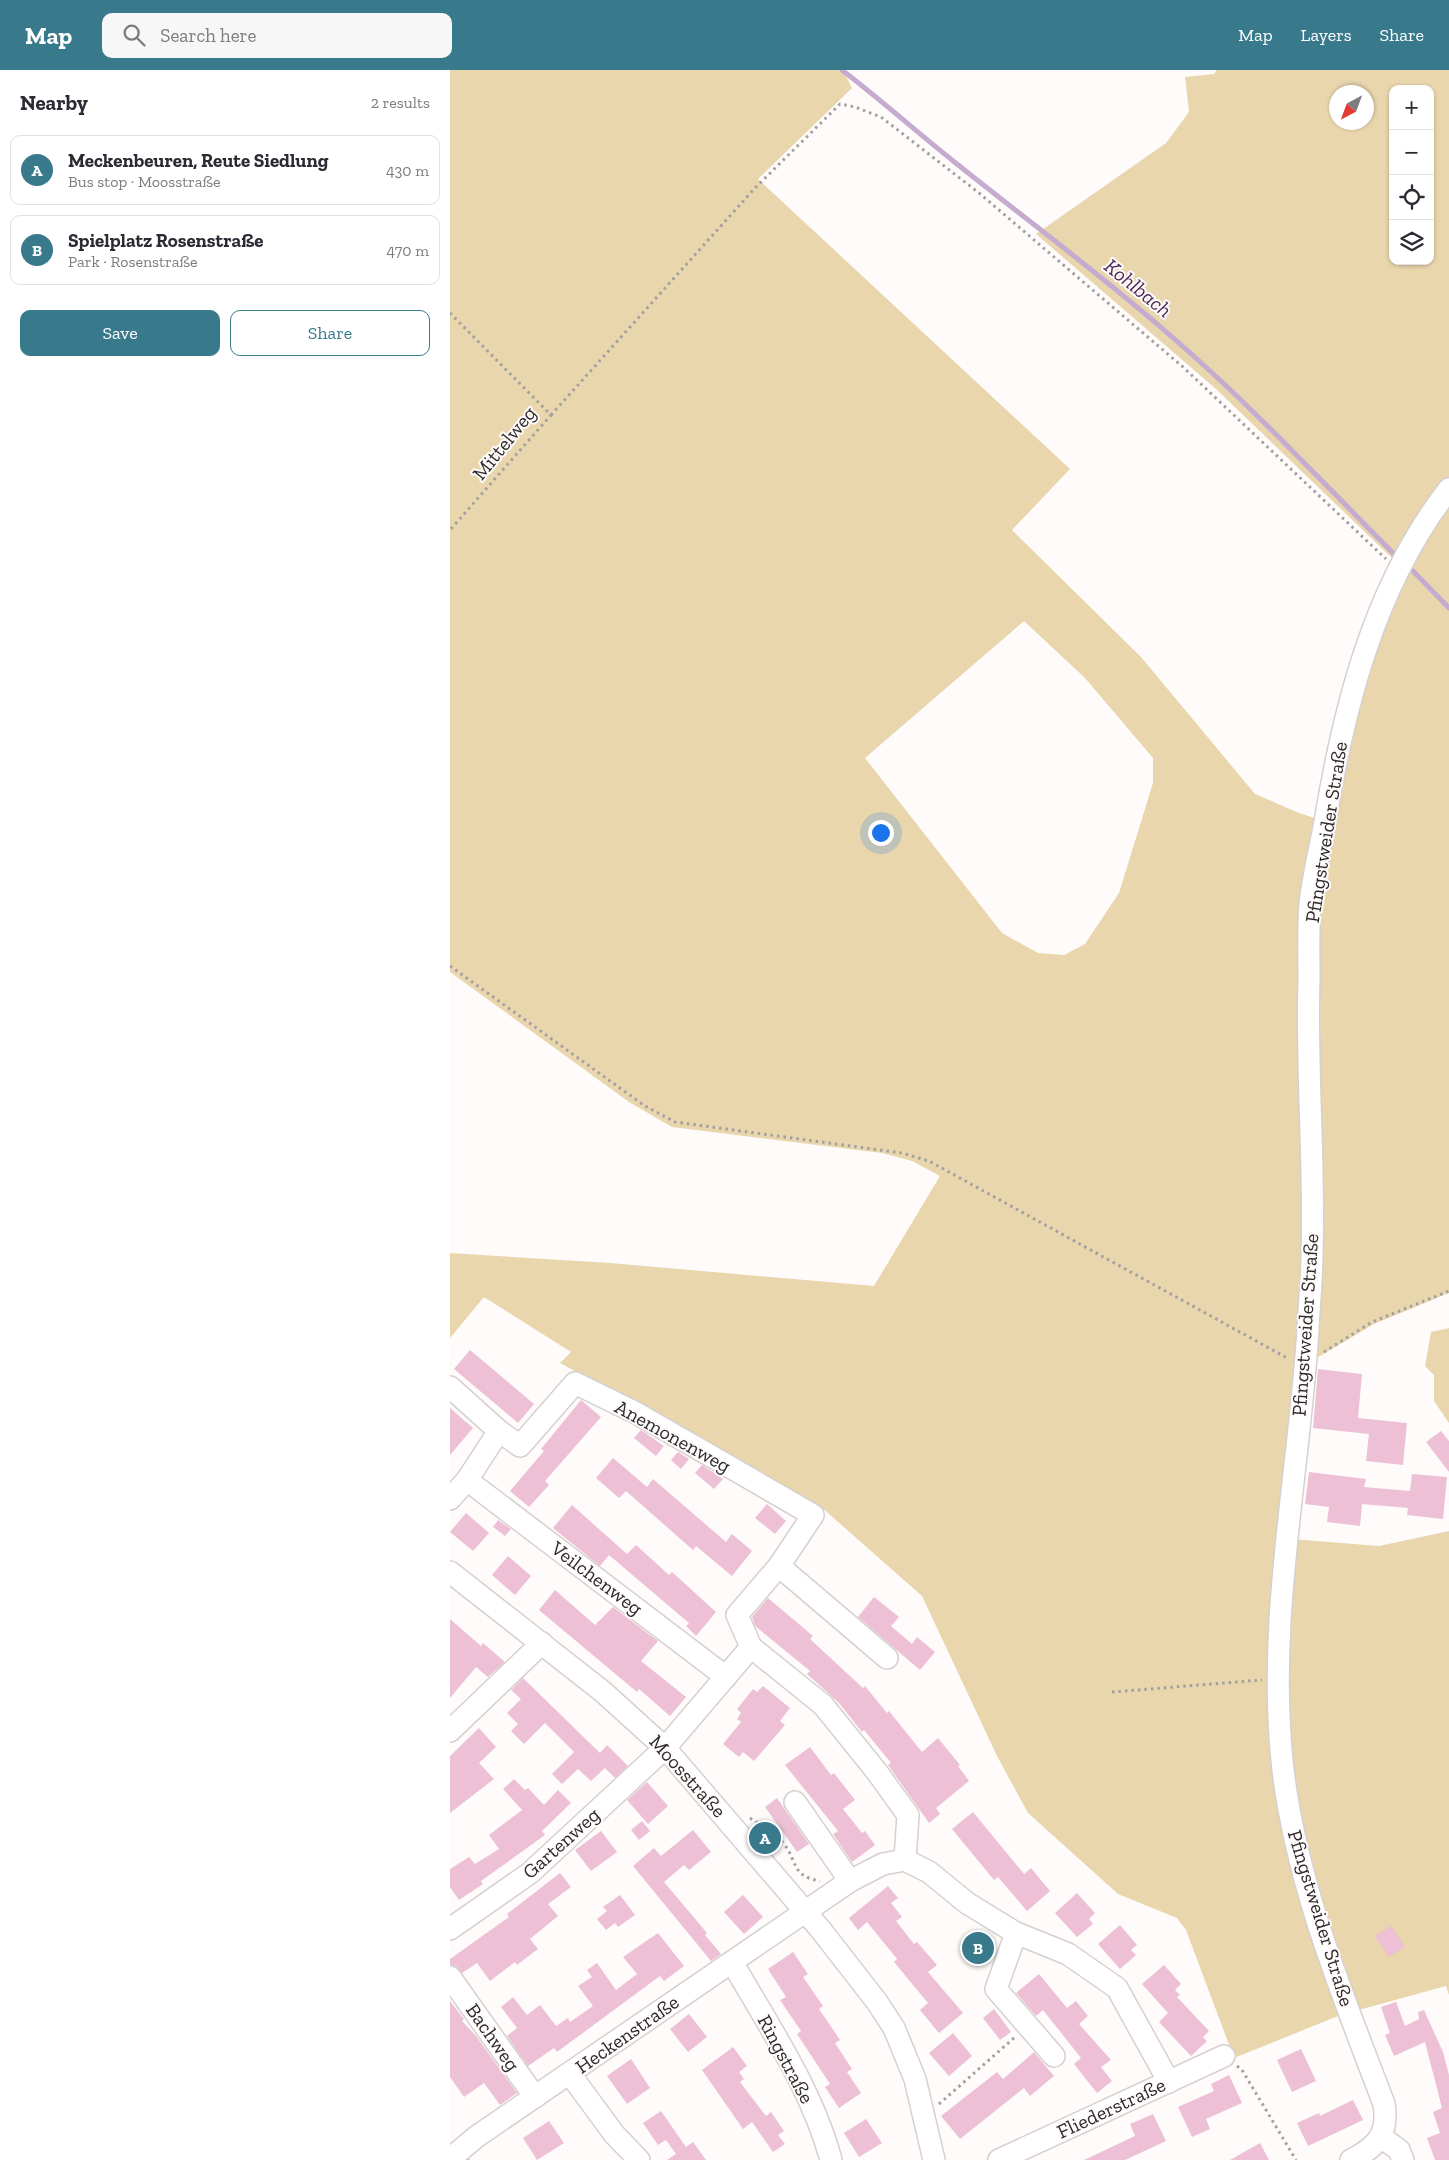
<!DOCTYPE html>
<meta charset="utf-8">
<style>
body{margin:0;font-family:"Zilla Slab",serif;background:#f7f7f7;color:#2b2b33}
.controls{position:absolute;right:15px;top:15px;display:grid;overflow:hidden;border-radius:10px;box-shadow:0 1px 4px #0004}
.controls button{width:45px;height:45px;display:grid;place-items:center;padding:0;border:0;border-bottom:1px solid #e1e1e2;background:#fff;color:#2b2b33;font:25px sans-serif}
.compass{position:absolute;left:879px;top:15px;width:45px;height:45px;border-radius:50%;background:#fff;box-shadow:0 1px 4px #0004;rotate:221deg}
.you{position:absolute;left:430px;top:762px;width:18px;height:18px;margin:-12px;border:4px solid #fff;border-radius:50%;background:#1a73e8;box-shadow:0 0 0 8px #1a73e833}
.badge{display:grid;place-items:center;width:32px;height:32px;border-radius:50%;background:#387a8c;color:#fff;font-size:16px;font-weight:700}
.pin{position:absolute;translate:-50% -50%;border:2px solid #fff;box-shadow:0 1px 5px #0006}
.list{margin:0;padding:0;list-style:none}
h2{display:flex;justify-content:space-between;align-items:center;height:65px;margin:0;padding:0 20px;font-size:21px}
h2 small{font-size:16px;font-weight:400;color:#7c7c81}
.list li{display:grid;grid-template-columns:32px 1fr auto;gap:15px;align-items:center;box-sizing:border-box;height:70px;margin:0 10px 10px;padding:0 10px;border:1px solid #e1e1e2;border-radius:10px}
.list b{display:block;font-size:19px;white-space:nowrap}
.list p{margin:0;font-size:16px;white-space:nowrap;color:#7c7c81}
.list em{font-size:16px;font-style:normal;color:#7c7c81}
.actions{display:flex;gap:10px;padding:15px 20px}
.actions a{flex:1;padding:11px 0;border:1px solid #387a8c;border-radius:10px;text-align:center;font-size:18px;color:#387a8c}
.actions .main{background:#387a8c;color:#fff}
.icon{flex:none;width:28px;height:28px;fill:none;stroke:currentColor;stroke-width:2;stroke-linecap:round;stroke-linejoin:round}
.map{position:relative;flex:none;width:999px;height:2090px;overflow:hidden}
header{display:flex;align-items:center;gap:30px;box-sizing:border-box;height:70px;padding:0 25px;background:#387a8c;color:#fff}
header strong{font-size:24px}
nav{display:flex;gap:28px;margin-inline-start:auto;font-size:18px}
.search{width:350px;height:45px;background:#f7f7f7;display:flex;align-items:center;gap:12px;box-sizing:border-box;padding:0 18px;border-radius:10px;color:#7c7c81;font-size:19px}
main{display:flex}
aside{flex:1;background:#fff}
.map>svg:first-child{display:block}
.green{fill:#e9d6ad;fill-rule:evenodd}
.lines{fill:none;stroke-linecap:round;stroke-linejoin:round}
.stream{stroke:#c4abcf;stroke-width:5}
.building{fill:#edc0d5}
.minor-casing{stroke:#d6d0cf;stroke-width:24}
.path{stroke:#a2a09f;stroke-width:3;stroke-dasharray:2.5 4;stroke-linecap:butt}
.minor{stroke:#fff;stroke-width:21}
.labels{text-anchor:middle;stroke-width:4;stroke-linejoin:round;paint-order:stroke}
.street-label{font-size:20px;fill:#2c2a2a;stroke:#fefbfa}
.water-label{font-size:21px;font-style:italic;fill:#4e2c5b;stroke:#fefbfa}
</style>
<header>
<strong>Map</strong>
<div class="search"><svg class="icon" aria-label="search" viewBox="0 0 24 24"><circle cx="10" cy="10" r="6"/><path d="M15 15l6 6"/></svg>Search here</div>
<nav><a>Map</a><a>Layers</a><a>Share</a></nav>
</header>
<main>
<aside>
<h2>Nearby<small>2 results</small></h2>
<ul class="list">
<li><span class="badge">A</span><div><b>Meckenbeuren, Reute Siedlung</b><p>Bus stop · Moosstraße</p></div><em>430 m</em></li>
<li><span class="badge">B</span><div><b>Spielplatz Rosenstraße</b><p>Park · Rosenstraße</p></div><em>470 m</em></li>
</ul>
<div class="actions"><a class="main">Save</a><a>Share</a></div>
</aside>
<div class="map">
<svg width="999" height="2090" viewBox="0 0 999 2090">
<rect width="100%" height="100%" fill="#fefbfa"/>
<g class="green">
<path d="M0 0H393L402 18 308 109 620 399 562 460 691 587 805 724 849 743 880 753 913 608 949 514 999 432V1223L924 1254 860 1292 822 1654 893 1944 784 1988 736 1860 727 1848 668 1824 578 1743 547 1686 472 1526 370 1436 110 1293 121 1282 34 1227 0 1268V1183L160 1193 424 1216 490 1106 462 1091 432 1083 222 1057 179 1032 0 902ZM574 551 635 608 703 688V713L669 823 635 874 614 885 588 883 552 863 415 688Z"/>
<path d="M767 0H999V409L945 491 766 319 586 164 716 73 739 42 735 7 764 4ZM943 19H980V191H943ZM886 22H916V52H886Z"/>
<polygon points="999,1258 999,1353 984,1331 984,1305 975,1296 981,1262"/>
<polygon points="999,1461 999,1925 996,1916 905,1941 855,1784 836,1649 841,1469 929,1476"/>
</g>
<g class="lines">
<g class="stream">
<path d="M392 0C431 30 468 63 507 94 578 151 653 206 722 267 800 334 871 411 944 484"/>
<polyline points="963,501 999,538"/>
<polyline points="16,2090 17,2090"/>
</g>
</g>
<g class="building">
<polygon points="20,1280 84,1334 68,1353 4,1299"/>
<polygon points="868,1299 912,1304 908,1348 957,1353 953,1395 916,1391 919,1364 863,1358"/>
<polygon points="131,1330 151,1347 95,1411 99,1415 79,1437 60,1421 94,1381 91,1379"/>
<polygon points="0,1338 23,1358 0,1385"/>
<polygon points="191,1360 214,1376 206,1386 184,1368"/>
<polygon points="991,1361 999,1371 999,1402 976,1372"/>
<polygon points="228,1382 239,1389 231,1399 221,1390"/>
<polygon points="163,1388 197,1417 203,1409 276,1472 282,1464 302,1481 282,1506 246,1476 243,1480 176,1421 169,1428 146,1408"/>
<polygon points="252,1395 273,1409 264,1419 245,1403"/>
<polygon points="859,1402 916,1409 914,1417 960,1421 962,1404 997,1407 993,1449 957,1445 958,1438 912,1434 910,1456 877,1452 879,1437 855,1434"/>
<polygon points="317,1434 336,1451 325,1464 305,1448"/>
<polygon points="122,1435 177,1484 186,1475 219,1505 222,1502 266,1542 246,1566 236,1556 239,1553 159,1485 150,1496 103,1458"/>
<polygon points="16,1443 39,1463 23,1481 0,1462"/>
<polygon points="48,1450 61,1459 55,1466 43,1457"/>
<polygon points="58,1486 81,1506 65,1525 42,1505"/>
<polygon points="105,1520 145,1555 163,1537 208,1571 191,1591 236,1627 220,1646 189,1619 187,1622 89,1540"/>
<polygon points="424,1527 449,1547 441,1556 462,1574 467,1567 485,1582 470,1600 408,1547"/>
<polygon points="318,1528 363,1566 360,1569 413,1618 415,1616 437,1643 439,1641 472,1682 488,1668 510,1695 508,1696 519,1711 486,1738 490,1744 479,1753 438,1695 441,1693 414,1660 412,1662 389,1633 357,1604 360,1601 305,1556 302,1547"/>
<polygon points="0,1549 31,1576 33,1573 55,1592 38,1607 26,1597 0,1628"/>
<polygon points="73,1608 150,1683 157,1675 178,1696 165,1708 155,1698 141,1711 128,1699 112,1714 102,1704 124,1682 95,1653 74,1674 61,1661 68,1654 57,1643 71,1629 61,1620"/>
<polygon points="313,1616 340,1638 330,1651 335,1655 304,1691 293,1682 289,1687 273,1674 291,1652 287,1649 291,1643 287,1639 303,1619 307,1622"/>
<polygon points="29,1658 46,1677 29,1693 44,1709 0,1743 0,1686"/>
<polygon points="360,1677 381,1705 384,1703 405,1730 393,1739 412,1763 415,1761 425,1775 402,1792 383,1764 388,1761 335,1695"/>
<polygon points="64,1709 75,1720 78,1718 94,1735 108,1720 121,1733 92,1761 95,1765 31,1811 33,1814 9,1830 0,1817 0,1799 19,1787 25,1794 49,1779 39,1765 72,1740 53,1719"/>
<polygon points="197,1712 218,1736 198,1754 177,1730"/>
<polygon points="327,1728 359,1774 347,1782 315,1737"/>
<polygon points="523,1742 574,1804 581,1798 600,1821 577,1841 548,1807 544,1810 502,1759"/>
<polygon points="192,1751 200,1761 189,1770 181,1760"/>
<polygon points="243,1760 261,1782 239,1800 234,1795 214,1812 257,1863 255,1865 271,1884 261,1891 183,1796 204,1778 211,1786"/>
<polygon points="151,1761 167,1782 141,1801 125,1780"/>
<polygon points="110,1803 121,1817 98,1834 108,1846 80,1869 88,1879 67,1895 65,1892 40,1911 27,1893 12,1903 6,1896 0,1895 0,1889 59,1847 57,1844"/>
<polygon points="438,1816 448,1828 441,1833 452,1847 446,1851 464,1874 467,1872 487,1895 478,1902 513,1943 489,1963 470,1940 478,1933 444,1892 447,1889 417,1852 408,1860 399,1848"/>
<polygon points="627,1823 645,1843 639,1849 643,1854 627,1867 605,1843"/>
<polygon points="170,1825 185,1845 168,1857 165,1853 156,1860 147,1849 157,1841 153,1837"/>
<polygon points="293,1825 313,1847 294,1864 274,1842"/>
<polygon points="670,1855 687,1875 681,1880 686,1885 670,1899 648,1874"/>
<polygon points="941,1856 955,1877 939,1887 925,1866"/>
<polygon points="208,1863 234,1896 214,1911 210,1906 107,1982 104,1978 78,1996 57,1966 67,1958 51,1937 63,1927 77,1945 90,1935 106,1956 118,1948 120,1952 143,1936 128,1916 142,1907 137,1900 147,1893 166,1920 187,1904 173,1887"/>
<polygon points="343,1882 358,1904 353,1907 373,1936 369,1939 390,1970 385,1973 402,1999 397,2002 411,2023 389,2038 375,2017 380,2014 347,1964 351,1961 330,1930 336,1927 318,1899"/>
<polygon points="714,1895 731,1914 725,1920 730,1925 727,1927 759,1961 753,1967 757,1971 741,1986 709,1952 718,1943 692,1914"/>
<polygon points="589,1904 617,1938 626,1931 638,1946 629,1954 661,1990 651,1997 662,2011 647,2023 624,1994 631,1988 593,1940 586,1946 566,1923"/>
<polygon points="0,1931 14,1949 12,1951 26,1966 67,2023 50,2035 34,2013 14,2027 0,2007"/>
<polygon points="946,1932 955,1956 969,1949 968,1942 974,1940 993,1982 999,2005 999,2090 985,2090 977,2068 990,2063 983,2042 992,2038 975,1972 944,1986 935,1965 940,1963 931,1937"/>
<polygon points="544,1939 561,1962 550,1970 533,1948"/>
<polygon points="239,1944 257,1967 238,1982 220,1959"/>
<polygon points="503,1963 522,1986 499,2006 479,1983"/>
<polygon points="283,1977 297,1996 289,2002 294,2009 290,2012 316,2046 321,2042 334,2061 328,2065 335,2074 323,2082 302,2052 293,2059 252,2000"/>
<polygon points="851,1979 866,2011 842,2022 827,1990"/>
<polygon points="584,1982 604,2006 580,2026 574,2018 510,2069 491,2046 547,2002 553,2009"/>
<polygon points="181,1989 200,2018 177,2034 157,2006"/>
<polygon points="779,2005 792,2033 756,2049 760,2059 742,2067 728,2037 764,2021 761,2014"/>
<polygon points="903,2030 913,2050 858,2076 847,2053 869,2043 870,2046"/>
<polygon points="211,2041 236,2077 243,2072 256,2090 217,2090 226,2084 216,2070 208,2075 193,2053"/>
<polygon points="703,2044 716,2071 675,2090 634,2090 685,2066 680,2054"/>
<polygon points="416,2049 432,2073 409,2087 394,2063"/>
<polygon points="99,2051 114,2073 87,2090 73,2068"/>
<polygon points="810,2073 819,2090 780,2090"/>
</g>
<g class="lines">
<defs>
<g id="minor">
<polyline points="0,1317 49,1361"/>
<polyline points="17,1410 276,1607"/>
<polyline points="0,1429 17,1410 49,1361 70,1376 125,1313 188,1344 363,1445 329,1496 287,1545 301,1577 373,1635 427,1702 458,1745 455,1790"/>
<polyline points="329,1496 437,1588"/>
<polyline points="0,1502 152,1621 215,1678 371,1860 427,1932 444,1958 465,2009 484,2090"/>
<polyline points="0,1661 92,1573"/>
<polyline points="345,1732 400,1811"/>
<polyline points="0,1859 80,1803 215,1678 301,1577"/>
<polyline points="566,1863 546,1919 604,1986"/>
<path d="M282 1892C318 1955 362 2019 381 2090"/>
<polyline points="0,1907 85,2027"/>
<polyline points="120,2004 164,2064 189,2090"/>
<polyline points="931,2067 949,2080 953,2090"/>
<polyline points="0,2089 26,2067 400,1811 433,1794 455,1790 479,1802 517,1833 566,1863 618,1884 667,1918 719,2012"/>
<polyline points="549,2090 774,1986"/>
<path d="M901 2090C927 2077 939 2064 934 2034 893 1926 847 1816 833 1700 816 1552 849 1406 858 1259 859 1234 862 1209 862 1184 865 1093 856 1001 859 909 859 884 858 859 860 834 863 806 870 779 875 752 894 636 925 514 999 419"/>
</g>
</defs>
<use href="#minor" class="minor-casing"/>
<g class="path">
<polyline points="0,243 101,345 0,460"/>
<polyline points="101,345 305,118 390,34 405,37 431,47 529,123 733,297 936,489"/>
<polyline points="0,896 195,1036 225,1052 452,1083 479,1091 839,1289"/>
<polyline points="874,1282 922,1252 999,1221"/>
<polyline points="662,1622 812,1610"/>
<path d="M300 1748C312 1756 325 1762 334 1774 348 1792 341 1806 370 1811"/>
<polyline points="787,1996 792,2000 846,2090"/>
<polyline points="489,2034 565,1967"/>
</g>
<use href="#minor" class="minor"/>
</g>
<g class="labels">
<g class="street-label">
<text transform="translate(54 373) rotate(-51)" y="7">Mittelweg</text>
<text transform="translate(876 762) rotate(-81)" y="7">Pfingstweider Straße</text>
<text transform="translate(855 1255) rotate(-86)" y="7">Pfingstweider Straße</text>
<text transform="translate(223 1366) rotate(29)" y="7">Anemonenweg</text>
<text transform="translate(147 1508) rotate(37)" y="7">Veilchenweg</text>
<text transform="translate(238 1706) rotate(48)" y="7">Moosstraße</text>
<text transform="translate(111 1773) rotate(-42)" y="7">Gartenweg</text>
<text transform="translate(871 1848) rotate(73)" y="7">Pfingstweider Straße</text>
<text transform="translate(177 1964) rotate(-35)" y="7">Heckenstraße</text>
<text transform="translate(43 1967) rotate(55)" y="7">Bachweg</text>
<text transform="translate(336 1989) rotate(62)" y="7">Ringstraße</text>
<text transform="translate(661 2038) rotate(-25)" y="7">Fliederstraße</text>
</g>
<g class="water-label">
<text transform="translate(688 218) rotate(39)" y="7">Kohlbach</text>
</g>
</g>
</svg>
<div class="controls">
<button>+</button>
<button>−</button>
<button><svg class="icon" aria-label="locate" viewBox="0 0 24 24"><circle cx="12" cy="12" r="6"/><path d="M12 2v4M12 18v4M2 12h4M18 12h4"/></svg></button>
<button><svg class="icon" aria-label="layers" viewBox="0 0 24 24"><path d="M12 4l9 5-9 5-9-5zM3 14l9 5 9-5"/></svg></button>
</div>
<svg class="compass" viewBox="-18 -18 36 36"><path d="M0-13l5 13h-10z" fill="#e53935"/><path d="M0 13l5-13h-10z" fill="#7c7c81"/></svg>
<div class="you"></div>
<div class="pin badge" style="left:315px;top:1768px">A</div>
<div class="pin badge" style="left:528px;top:1878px">B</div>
</div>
</main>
